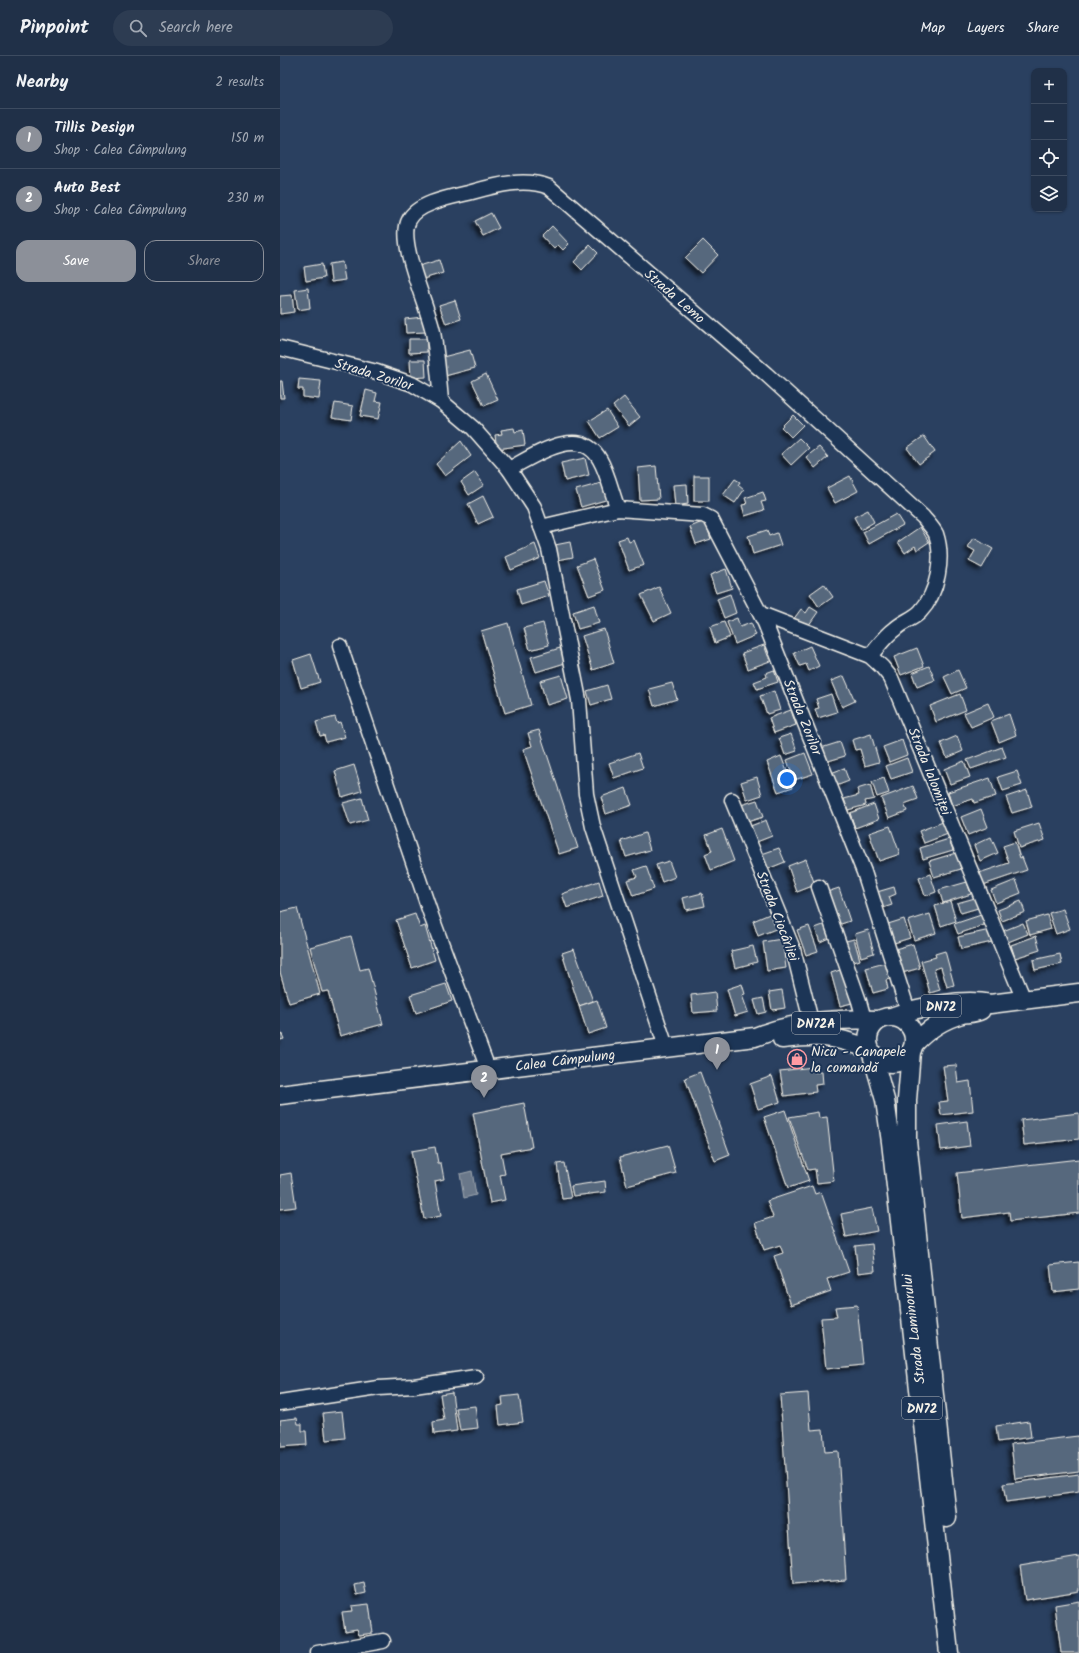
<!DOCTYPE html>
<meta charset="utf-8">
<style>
body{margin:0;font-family:Kalam,sans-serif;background:#2d3c52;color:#f1f3f6}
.controls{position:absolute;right:12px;top:12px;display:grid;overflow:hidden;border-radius:8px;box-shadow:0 1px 3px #0004}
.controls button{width:36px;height:36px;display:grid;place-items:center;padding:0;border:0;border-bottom:1px solid #3d4b60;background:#203048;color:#f1f3f6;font:20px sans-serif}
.you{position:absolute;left:507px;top:723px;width:14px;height:14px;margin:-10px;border:3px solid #fff;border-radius:50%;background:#1a73e8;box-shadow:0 0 0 6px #1a73e833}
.badge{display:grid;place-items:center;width:26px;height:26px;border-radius:50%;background:#8c9099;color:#fff;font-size:13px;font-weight:700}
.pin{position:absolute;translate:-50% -33px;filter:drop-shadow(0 1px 2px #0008)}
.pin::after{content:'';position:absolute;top:21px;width:14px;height:12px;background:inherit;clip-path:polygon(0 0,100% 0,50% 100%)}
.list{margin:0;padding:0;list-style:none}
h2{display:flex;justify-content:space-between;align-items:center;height:52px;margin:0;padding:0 16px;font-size:17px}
h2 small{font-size:13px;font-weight:400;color:#a2a9b4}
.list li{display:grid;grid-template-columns:26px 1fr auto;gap:12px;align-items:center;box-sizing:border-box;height:60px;padding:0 16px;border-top:1px solid #3d4b60}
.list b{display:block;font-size:15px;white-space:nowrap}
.list p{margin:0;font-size:13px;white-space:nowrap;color:#a2a9b4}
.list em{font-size:13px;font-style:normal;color:#a2a9b4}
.actions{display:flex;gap:8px;padding:12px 16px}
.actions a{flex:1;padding:9px 0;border:1px solid #8c9099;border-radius:12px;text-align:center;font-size:14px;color:#8c9099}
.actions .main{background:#8c9099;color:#fff}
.icon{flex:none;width:22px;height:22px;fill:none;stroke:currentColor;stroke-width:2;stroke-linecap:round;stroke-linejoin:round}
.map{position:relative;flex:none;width:799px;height:1597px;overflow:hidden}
header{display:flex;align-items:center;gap:24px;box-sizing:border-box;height:56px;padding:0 20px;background:#203048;border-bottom:1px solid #3d4b60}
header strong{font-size:19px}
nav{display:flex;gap:22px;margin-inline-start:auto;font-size:14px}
.search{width:280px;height:36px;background:#2d3c52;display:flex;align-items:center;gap:10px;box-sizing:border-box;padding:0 14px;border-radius:22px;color:#a2a9b4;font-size:15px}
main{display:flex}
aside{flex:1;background:#203048}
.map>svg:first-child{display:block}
.water{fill:#6a788a;stroke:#a1a8b0}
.building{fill:#56677d;stroke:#f4f1e8;filter:url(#shadow)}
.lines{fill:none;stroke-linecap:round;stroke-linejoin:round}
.minor-casing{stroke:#f4f1e8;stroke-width:17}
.major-casing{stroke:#f4f1e8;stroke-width:21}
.minor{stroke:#1d3557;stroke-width:14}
.major{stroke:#1d3557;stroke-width:18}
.labels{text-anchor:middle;stroke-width:4;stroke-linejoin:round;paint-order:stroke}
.shield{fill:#1d3557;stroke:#b4b9bc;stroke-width:1}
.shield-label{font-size:13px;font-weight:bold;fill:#f4f1e8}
.street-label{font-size:14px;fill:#f4f1e8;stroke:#1d3557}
.poi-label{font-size:14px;fill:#f4f1e8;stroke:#1d3557;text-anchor:start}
</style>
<header>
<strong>Pinpoint</strong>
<div class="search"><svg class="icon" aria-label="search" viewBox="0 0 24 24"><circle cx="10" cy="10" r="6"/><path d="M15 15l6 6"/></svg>Search here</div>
<nav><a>Map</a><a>Layers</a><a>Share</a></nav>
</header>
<main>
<aside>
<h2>Nearby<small>2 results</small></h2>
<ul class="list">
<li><span class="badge">1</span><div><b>Tillis Design</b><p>Shop · Calea Câmpulung</p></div><em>150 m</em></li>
<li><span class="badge">2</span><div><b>Auto Best</b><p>Shop · Calea Câmpulung</p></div><em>230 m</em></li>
</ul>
<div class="actions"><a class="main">Save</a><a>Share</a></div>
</aside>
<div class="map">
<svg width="799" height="1597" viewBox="0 0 799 1597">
<defs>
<filter id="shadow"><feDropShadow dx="-3.5" dy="3.5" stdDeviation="2" flood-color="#0009"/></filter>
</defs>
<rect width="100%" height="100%" fill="#2a4060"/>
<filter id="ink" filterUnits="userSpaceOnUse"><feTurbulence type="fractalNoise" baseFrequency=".025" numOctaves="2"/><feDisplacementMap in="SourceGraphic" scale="8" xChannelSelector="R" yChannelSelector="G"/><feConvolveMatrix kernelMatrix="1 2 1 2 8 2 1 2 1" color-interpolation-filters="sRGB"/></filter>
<g filter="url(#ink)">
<polygon class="water" points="192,1115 196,1139 184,1142 180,1118"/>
<g class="building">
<polygon points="211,157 219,172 203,180 195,165"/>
<polygon points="272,170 289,188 283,194 278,189 274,193 262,180"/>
<polygon points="423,184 438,199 421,217 405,202"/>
<polygon points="310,189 318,197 302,214 294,206"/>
<polygon points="159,204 163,217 143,223 139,210"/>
<polygon points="62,206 65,224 51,226 49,208"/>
<polygon points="42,208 44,222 26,225 24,211"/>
<polygon points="28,232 30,252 18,254 15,234"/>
<polygon points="12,239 14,256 0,258 0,240"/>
<polygon points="175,244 181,263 166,268 159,249"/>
<polygon points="143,261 145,276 126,277 125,263"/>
<polygon points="129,283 147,283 147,296 129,297"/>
<polygon points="190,294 195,312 165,320 159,302"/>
<polygon points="130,304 145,304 146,321 131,322"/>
<polygon points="206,318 218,344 204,350 192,325"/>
<polygon points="19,323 41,325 39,343 23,341 23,333 18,333"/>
<polygon points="0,325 2,325 4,342 0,342"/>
<polygon points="86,334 97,337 95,345 102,346 98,363 80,360"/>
<polygon points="344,341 360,361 349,370 333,350"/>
<polygon points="55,347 73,350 71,364 52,361"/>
<polygon points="327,354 338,371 320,382 309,365"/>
<polygon points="513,359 523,369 511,381 501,371"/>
<polygon points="234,372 235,376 243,374 245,389 217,393 215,379 222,378 221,374"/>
<polygon points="644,380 655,396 639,408 627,392"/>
<polygon points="519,382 529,392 511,409 501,398"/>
<polygon points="181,385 191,400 165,420 156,408"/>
<polygon points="539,391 548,401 535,412 526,401"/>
<polygon points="305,402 309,419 285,425 281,407"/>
<polygon points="376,410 379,443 360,444 358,412"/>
<polygon points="195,416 204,429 189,439 181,426"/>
<rect x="414" y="420" width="15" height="25"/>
<polygon points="570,420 578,435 555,447 547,432"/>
<polygon points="455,423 460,426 458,429 464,434 455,447 443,439"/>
<polygon points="325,426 329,443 301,451 296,434"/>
<polygon points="407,428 408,448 395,450 393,429"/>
<polygon points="483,436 486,445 481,446 484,454 465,460 462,449 467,448 465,442"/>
<polygon points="203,440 213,461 198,468 188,448"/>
<polygon points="588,454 594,466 581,474 574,461"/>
<polygon points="616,458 623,469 589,488 583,476"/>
<polygon points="425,465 431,483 416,488 410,471"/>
<polygon points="640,471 649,486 637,494 635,490 625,497 618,486"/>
<polygon points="487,474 489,480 497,477 501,489 473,498 468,480"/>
<polygon points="347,481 349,486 354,484 364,509 349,514 338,484"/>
<polygon points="694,482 713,493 702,512 689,505 695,495 688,491"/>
<polygon points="290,486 293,501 278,504 275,489"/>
<polygon points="255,488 260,502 231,514 226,501"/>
<polygon points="313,503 325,534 309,540 297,509"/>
<polygon points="446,513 452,532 436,537 430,519"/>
<polygon points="264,525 269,540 241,549 237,533"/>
<polygon points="544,528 553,541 539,551 530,538"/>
<polygon points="379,531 391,557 374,565 361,539"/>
<polygon points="450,538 456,557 444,562 437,543"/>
<polygon points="314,549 319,567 298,573 293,556"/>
<polygon points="530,551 538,556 526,573 513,564 521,553 526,557"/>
<polygon points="457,562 460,571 471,567 476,579 455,588 447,566"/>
<polygon points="444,566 450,581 435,587 430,571"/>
<polygon points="228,567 251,649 225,657 201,575"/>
<polygon points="263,567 269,589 250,594 244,572"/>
<polygon points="324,573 334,607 313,614 302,580"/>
<polygon points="484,589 490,605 468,613 462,597"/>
<polygon points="530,590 539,610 529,615 526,608 520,610 514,597"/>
<polygon points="280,592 285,607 256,616 251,601"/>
<polygon points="637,592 644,610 621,619 614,601"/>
<polygon points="31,598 40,626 21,632 13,604"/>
<polygon points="649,610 655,624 637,631 632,617"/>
<polygon points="494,614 498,626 477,633 474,626 487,621 486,617"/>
<polygon points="678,614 686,632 672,638 664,621"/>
<polygon points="281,619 288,643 267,649 260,625"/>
<polygon points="564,620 575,645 562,651 551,625"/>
<polygon points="392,627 397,643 374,650 369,633"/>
<polygon points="327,629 331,643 311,649 307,635"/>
<polygon points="494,635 500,654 487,658 480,640"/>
<polygon points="551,638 557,656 538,662 535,653 539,652 536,643"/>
<polygon points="680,638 686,654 656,666 650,650"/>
<polygon points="708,647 714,661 691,671 684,657"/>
<polygon points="511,654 516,669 494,677 489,662"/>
<polygon points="729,658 736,679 719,686 711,665"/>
<polygon points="55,661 57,667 60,666 65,681 46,686 44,679 40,680 36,666"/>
<polygon points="259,674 298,792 279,798 243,693 252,690 248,677"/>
<polygon points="511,678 517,695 505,699 499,682"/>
<polygon points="591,678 599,706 585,710 580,693 575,694 572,684"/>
<polygon points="677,680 683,695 667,702 661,687"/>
<polygon points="622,684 627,699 609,706 603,691"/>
<polygon points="560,686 565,700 545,706 541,692"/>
<polygon points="722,691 726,701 691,713 687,704"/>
<polygon points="358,697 363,712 334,722 329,707"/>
<polygon points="525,697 533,718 514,724 507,704"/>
<polygon points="501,700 513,731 498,736 487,706"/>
<polygon points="627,702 632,716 611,723 606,710"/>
<polygon points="684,705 690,721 670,728 664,713"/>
<polygon points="74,709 82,735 62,741 55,715"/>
<polygon points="564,712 569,725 556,730 551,717"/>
<polygon points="737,715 742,729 723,735 718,721"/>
<polygon points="477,721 482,739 467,744 461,726"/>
<polygon points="604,722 609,737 597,741 592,726"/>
<polygon points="710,722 716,740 694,747 693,743 672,750 668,736"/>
<polygon points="590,729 594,743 585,745 586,749 568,754 564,743 579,739 577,733"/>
<polygon points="633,730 638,743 624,748 627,755 609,762 601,742"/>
<polygon points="346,732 352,749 326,758 321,741"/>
<polygon points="747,734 752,751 732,757 726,741"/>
<polygon points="82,742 88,764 70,769 63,747"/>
<polygon points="477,744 483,761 467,766 461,749"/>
<polygon points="594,748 599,763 575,772 570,757"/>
<polygon points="701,753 708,771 688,779 681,761"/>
<polygon points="486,764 492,780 474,787 468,771"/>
<polygon points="663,766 668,778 644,787 639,775"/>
<polygon points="759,767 765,784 739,792 734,775"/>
<polygon points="610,770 620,798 599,805 589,777"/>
<polygon points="442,773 454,805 431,814 425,798 432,795 426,779"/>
<polygon points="365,777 370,794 346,801 341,785"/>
<polygon points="711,781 718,797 700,805 694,789"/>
<polygon points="669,783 673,794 643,803 640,792"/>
<polygon points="735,786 740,802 742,801 747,814 703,829 699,817 729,807 723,790"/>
<polygon points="499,792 505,806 485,814 479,799"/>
<polygon points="676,797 681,813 654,821 649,805"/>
<polygon points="526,803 535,829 517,836 508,810"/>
<polygon points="389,805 395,821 382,826 376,809"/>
<polygon points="366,810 374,833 353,840 347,824 357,821 354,814"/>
<polygon points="650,818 656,836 645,840 639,822"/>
<polygon points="736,824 741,837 716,847 711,834"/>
<polygon points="319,825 323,840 287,852 282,838"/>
<polygon points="687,826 691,838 663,847 659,834"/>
<polygon points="614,831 616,838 609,841 612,849 603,852 597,836"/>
<polygon points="559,832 570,865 555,870 544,837"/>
<polygon points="422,837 425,850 406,854 403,842"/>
<polygon points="695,842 698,852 681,857 677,847"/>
<polygon points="670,845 676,865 661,870 655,850"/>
<polygon points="741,845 745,856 722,865 718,854"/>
<polygon points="17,852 40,938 9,947 0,916 0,856"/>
<polygon points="783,853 790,873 776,878 769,857"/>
<polygon points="492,857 498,872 478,880 473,865"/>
<polygon points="135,858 140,872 145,870 155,904 132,912 116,864"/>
<polygon points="650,858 656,877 634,884 628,865"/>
<polygon points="704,858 707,868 678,878 674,868"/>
<polygon points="767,859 771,873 750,879 746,865"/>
<polygon points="624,863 630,882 614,887 608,868"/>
<polygon points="743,867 748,878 728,886 723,875"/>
<polygon points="546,868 551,881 540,886 535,872"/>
<polygon points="529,870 538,895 526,899 517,874"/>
<polygon points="588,874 594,897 581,901 575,878"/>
<polygon points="710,874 712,886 681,893 678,881"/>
<polygon points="71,880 80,914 88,912 103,968 60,980 48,935 42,936 30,891"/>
<polygon points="756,880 760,894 735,902 731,889"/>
<polygon points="502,883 506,912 487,915 483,886"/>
<polygon points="574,883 580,904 568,908 562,886"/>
<polygon points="633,888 640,912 622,917 615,893"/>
<polygon points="473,890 477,906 455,912 451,895"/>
<polygon points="294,893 313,945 299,950 282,897"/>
<polygon points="665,895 674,929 667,931 661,911 654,913 660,934 650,937 641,905 656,901 655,898"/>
<polygon points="780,898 782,908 755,914 753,904"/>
<polygon points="609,906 613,922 606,924 608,933 593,937 586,912"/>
<polygon points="563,913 572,947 560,950 551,917"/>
<polygon points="166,928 172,945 136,957 130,939"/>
<polygon points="462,928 465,938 462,939 468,956 455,960 447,933"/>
<polygon points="502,934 505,952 492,954 489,936"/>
<polygon points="435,936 437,955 413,957 411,939"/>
<polygon points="483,942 486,956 478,958 474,944"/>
<polygon points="317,944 326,972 308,978 299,950"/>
<polygon points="0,974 4,983 0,984"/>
<polygon points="676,1009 678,1027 690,1025 693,1055 661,1059 659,1046 668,1045 663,1010"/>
<polygon points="533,1011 534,1016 542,1016 543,1028 535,1029 536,1036 504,1040 500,1015"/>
<polygon points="420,1016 450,1099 435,1105 405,1022"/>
<polygon points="492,1020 500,1046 478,1053 470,1028"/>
<polygon points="244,1047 252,1091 221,1097 225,1118 220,1119 225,1144 210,1147 193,1057"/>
<polygon points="505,1054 529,1125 508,1132 484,1061"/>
<polygon points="538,1056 539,1062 547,1061 554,1125 537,1127 535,1113 528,1114 509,1061"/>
<polygon points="799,1057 799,1083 744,1089 741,1064"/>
<polygon points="687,1065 690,1090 661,1094 658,1069"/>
<polygon points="388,1089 396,1117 347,1130 340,1101"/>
<polygon points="155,1091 158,1107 161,1107 164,1123 155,1125 161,1160 144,1163 131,1095"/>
<polygon points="799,1103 799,1157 730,1165 729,1156 682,1162 677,1117"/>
<polygon points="284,1107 291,1142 282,1143 277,1108"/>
<polygon points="11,1117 16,1151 0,1153 0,1119"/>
<polygon points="325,1125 326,1136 293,1140 291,1130"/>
<polygon points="532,1130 535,1138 541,1136 569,1216 547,1223 551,1235 511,1249 494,1200 503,1197 500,1189 484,1194 475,1167 493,1161 487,1145"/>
<polygon points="592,1152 597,1175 566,1181 561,1158"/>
<polygon points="592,1188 595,1215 578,1217 575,1190"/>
<polygon points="799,1206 799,1233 773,1236 770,1209"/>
<polygon points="577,1249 583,1309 546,1313 541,1262 557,1261 555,1251"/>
<polygon points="172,1336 177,1375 154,1378 153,1366 164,1364 160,1338"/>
<polygon points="528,1337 531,1374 543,1373 545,1396 558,1395 566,1524 513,1528 500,1339"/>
<polygon points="239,1339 243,1366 220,1369 218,1350 223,1349 222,1341"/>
<polygon points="195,1350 198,1372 180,1374 176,1352"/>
<polygon points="62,1355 65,1382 46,1384 43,1357"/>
<polygon points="17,1362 18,1368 22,1368 22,1375 26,1375 27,1389 1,1391 0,1364"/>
<polygon points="749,1365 751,1381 718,1386 716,1370"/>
<polygon points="798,1380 799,1415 735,1423 731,1388"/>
<polygon points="799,1418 799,1436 726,1446 723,1428"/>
<polygon points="799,1500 799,1535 745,1544 740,1510"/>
<polygon points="84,1527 86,1537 77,1539 75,1529"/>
<polygon points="799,1545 799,1597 781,1597 775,1549"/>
<polygon points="89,1548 93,1577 79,1579 77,1573 65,1575 62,1556 72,1555 71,1550"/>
</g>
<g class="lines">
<defs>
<g id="minor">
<polyline points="0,292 97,316 132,328 161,345 193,372 229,413 254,451 269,493 299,644 306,738 313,771 386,991"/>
<path d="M161 345C159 322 157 298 153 276 148 250 117 186 129 164 137 147 171 141 188 137 214 130 243 121 269 131L486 318 643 461C647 466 653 472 656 478 664 502 658 537 640 556 633 563 622 566 615 573 605 580 598 591 590 600"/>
<path d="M229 413C254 400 300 367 320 404 328 418 332 438 338 453"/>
<polyline points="261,471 338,453 423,459 431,463 485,567 584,816 628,955"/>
<polyline points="481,558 590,600 602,611 611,622 744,944"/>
<polyline points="60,590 152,862 208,1013"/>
<polyline points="452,744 513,893 534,977"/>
<polyline points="539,831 579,945 584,963"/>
<polyline points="0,1347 98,1332 134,1330 196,1321"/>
<polyline points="37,1597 103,1585"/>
</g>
<g id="major">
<path d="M614 960C638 951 685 942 710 948L799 937"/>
<circle cx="611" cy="984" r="23"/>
<path d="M502 983C540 979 553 979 589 993"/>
<path d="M634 988C647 974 664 963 682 958 689 957 695 957 701 954"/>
<polyline points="631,995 627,1044 627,1084 667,1462"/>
<polyline points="592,998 605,1044 611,1086 669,1597"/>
<path d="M0 1039 475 981C513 966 558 962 598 964"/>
</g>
</defs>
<use href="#minor" class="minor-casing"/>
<use href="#major" class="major-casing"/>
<use href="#minor" class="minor"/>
<use href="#major" class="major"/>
</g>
</g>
<defs>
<symbol id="shop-ring" viewBox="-11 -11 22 22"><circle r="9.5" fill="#1d3557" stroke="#ff9aa2" stroke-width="1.5"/><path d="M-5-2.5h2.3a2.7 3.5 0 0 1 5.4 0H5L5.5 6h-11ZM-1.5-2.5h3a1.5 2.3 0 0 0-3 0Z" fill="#ff9aa2"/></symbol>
</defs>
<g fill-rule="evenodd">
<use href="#shop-ring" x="506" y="992" width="22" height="22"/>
</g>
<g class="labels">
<g class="shield">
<rect x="641" y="939" width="40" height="22" rx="3"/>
<rect x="512" y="956" width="48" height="22" rx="3"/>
<rect x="622" y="1341" width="40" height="22" rx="3"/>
</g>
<g class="shield-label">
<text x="661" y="955">DN72</text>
<text x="536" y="972">DN72A</text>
<text x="642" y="1357">DN72</text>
</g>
<g class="street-label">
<text transform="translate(395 240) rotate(41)" y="5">Strada Lemo</text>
<text transform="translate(94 318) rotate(17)" y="5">Strada Zorilor</text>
<text transform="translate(523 661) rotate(68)" y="5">Strada Zorilor</text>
<text transform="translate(650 715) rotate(68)" y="5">Strada Ialomiței</text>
<text transform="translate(498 860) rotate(69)" y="5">Strada Ciocârliei</text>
<text transform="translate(285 1004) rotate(-7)" y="5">Calea Câmpulung</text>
<text transform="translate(633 1273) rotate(-97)" y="5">Strada Laminorului</text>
</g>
<g class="poi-label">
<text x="531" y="1000">Nicu - Canapele<tspan x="531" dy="16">la comandă</tspan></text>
</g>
</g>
</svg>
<div class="controls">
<button>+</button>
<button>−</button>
<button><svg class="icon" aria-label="locate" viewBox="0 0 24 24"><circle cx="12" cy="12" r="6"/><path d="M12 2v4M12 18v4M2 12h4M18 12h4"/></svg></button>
<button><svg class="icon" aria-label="layers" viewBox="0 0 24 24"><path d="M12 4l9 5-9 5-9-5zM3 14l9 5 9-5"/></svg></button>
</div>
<div class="you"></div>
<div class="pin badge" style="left:437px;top:1014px">1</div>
<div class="pin badge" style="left:204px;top:1042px">2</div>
</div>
</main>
